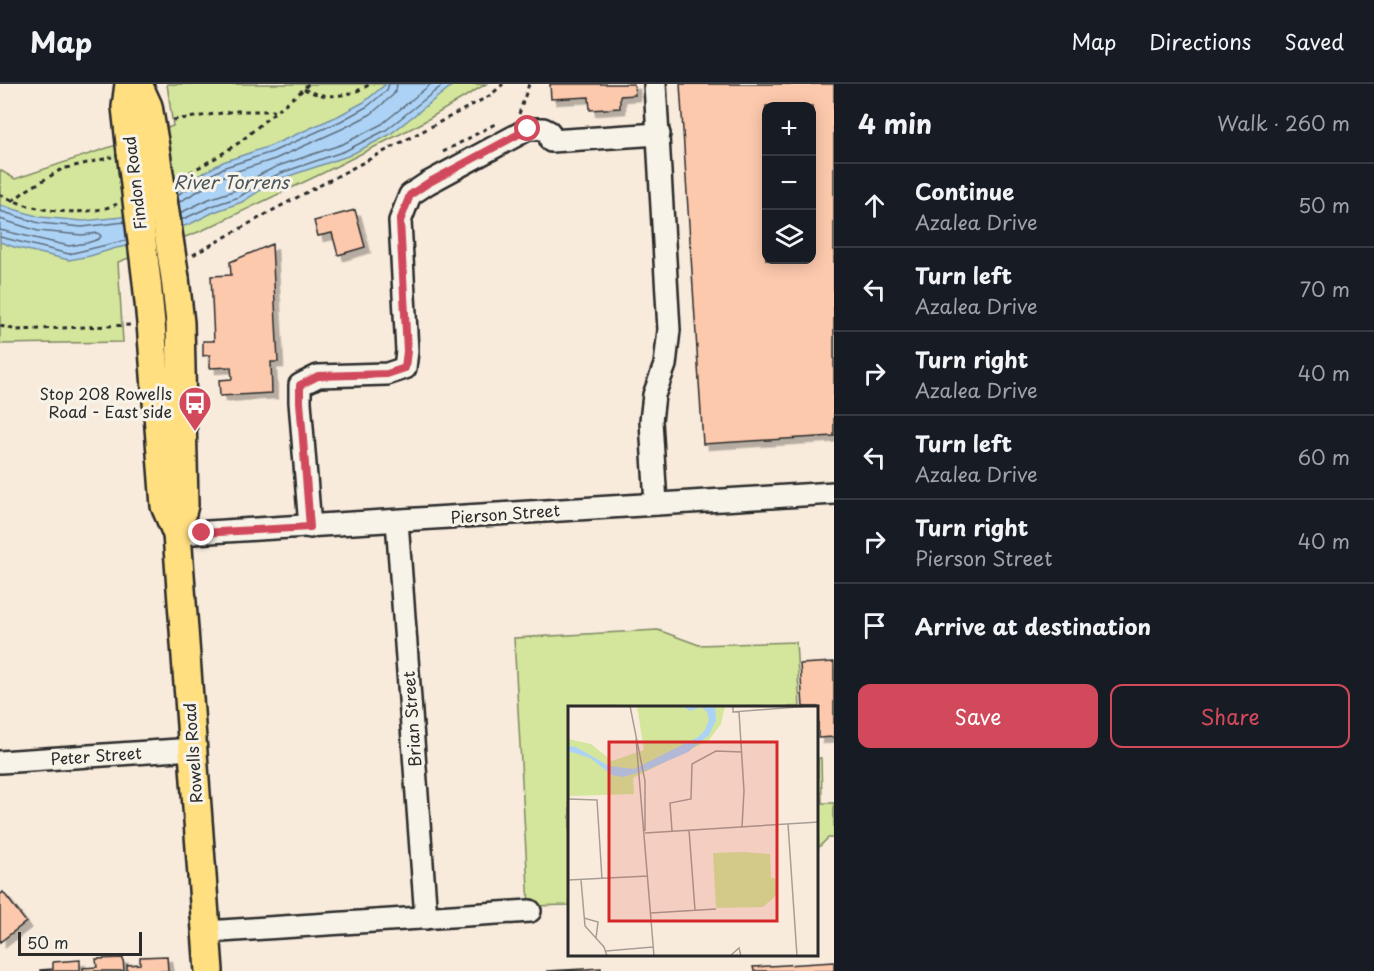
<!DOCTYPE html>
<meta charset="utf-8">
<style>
body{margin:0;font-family:"Playpen Sans",sans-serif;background:#242831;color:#f1f3f6}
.controls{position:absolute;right:18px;top:18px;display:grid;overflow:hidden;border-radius:12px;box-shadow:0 3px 15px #0003}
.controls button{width:54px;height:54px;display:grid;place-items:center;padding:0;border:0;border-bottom:2px solid #363941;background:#171b24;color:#f1f3f6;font:30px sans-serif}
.scale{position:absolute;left:18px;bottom:15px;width:124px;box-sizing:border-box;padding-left:6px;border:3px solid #2b2b2b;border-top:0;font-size:16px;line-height:21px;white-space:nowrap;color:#2b2b2b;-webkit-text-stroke:4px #f7f3e8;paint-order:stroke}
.stop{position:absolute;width:18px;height:18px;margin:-14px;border:4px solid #d1495b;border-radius:50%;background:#fff}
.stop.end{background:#d1495b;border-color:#fff;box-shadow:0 2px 6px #0008}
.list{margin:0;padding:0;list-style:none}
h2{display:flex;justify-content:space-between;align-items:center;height:78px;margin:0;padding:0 24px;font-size:26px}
h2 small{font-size:20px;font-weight:400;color:#9ea1a6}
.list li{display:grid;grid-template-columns:39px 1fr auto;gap:18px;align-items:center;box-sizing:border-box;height:84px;padding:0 24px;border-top:2px solid #363941}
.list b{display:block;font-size:22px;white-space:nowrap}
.list p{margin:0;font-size:20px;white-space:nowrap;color:#9ea1a6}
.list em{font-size:20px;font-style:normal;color:#9ea1a6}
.actions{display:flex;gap:12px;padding:18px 24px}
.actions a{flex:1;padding:14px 0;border:2px solid #d1495b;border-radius:12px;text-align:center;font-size:21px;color:#d1495b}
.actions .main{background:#d1495b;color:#fff}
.icon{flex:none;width:33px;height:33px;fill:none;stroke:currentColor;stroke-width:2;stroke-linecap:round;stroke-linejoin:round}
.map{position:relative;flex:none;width:834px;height:887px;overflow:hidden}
header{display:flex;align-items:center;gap:36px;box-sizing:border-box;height:84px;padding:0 30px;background:#171b24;border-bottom:2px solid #363941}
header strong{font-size:28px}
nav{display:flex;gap:33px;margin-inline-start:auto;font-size:21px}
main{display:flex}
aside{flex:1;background:#171b24}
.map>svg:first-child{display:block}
.green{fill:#d3e69b;stroke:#7f8863;stroke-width:1.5}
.water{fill:#acd3f6;stroke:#7890a5;stroke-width:1.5}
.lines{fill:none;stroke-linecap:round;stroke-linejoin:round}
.shore{stroke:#5f6e7c;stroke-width:1.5}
.building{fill:#fdc9ad;stroke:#2b2b2b;stroke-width:1.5;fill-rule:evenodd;filter:url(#shadow)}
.minor-casing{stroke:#2b2b2b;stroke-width:26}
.major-casing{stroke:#2b2b2b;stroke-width:32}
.path{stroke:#2b2b2b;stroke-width:3;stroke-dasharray:4.5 4.5;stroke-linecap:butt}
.minor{stroke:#f7f3e8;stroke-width:21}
.major{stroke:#ffdf80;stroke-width:27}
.major-bridge-casing{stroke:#2b2b2b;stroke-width:32;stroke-linecap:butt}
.major-bridge{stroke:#ffdf80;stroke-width:27}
.route{stroke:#d1495b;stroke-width:8}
.labels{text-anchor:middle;stroke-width:6;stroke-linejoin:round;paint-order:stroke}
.street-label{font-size:16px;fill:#2b2b2b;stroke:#f7f3e8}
.poi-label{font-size:16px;fill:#2b2b2b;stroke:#f7f3e8;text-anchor:end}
.water-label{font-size:18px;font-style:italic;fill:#4b555e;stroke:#f7f3e8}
.inset-road{fill:none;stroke:#a69e95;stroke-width:1.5}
.view{fill:#d62828;fill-opacity:0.15;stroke:#d62828;stroke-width:3}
.inset-edge{fill:none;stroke:#2b2b2b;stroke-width:3}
</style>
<header>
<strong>Map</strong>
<nav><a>Map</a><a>Directions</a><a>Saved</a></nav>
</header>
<main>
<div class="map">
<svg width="834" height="887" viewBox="0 0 834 887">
<defs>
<filter id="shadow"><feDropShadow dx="5.5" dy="5.5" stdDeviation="0" flood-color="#0004"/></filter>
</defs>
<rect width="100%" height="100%" fill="#f8ebdc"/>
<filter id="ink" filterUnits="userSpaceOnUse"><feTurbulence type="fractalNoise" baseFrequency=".0167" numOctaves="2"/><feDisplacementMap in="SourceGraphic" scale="12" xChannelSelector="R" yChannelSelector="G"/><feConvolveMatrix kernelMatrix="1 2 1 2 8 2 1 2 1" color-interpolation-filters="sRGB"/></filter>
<g filter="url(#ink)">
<g class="green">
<polygon points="167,0 486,0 420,40 323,89 201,147 118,178 123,258 0,260 0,86 15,95 173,42"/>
<polygon points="658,546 699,561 796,558 800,623 570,623 570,821 529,822 514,554"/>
<polygon points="818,674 821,674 822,719 834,719 834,754 828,754 818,764"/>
</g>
<polygon class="water" points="386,0 454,0 389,51 348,72 283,94 267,102 242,118 214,128 190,140 127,162 116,164 90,172 69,176 14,163 0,158 0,121 40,133 83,137 122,133 182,101 223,78 270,62 338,32 364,18"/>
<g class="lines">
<g class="shore">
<polyline points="177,111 225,83 272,68 341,37 368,22 387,6 389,0"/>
<polyline points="179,118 228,90 275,75 344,44 371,30 393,11 396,6 397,0"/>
<polyline points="0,127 39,139 82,143 125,138"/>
<polyline points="180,129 209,115 236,106 261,90 278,82 343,60 382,40 431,0"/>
<polyline points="0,135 38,147 82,151 98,149 101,152 99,155 87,159 69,162 0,146"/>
<polyline points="181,136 212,122 239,113 264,97 281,89 345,67 386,46 444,0"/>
<polyline points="0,153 69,170 127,156"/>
</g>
</g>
<g class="building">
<polygon points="550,0 634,0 635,11 620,12 620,24 590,26 589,13 551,15"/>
<path d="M680 0H834V352L703 360ZM766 22H812V176H766Z"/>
<polygon points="355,126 365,163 338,171 332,149 318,152 314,137"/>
<polygon points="272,160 278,278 271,278 272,309 220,312 219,296 232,295 231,283 210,284 210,271 203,272 203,257 214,257 211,192 231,191 230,178"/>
<polygon points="834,578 834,653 818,654 818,623 803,623 800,580"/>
<polygon points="3,808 26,838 0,858 0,811"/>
<polygon points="167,872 168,887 127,887 127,881 140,880 140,873"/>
<polygon points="123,874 124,887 83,887 83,884 97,883 96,875"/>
<polygon points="80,876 80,887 40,887 40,886 53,885 53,878"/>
<polygon points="834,878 834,887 754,887 753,883"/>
<polygon points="601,884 601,887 546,887"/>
</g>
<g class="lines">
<defs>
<g id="minor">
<polyline points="655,0 669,246 665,281 654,311 651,337 656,420"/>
<polyline points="397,437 426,834"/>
<polyline points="310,443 300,318 300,301 318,292 387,290 405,284 407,267 400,137 410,111 428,99 528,45 543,45 549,48 551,57 659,50"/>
<polyline points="177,450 834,409"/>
<polyline points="0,678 193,665"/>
<polyline points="206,848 530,827"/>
</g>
<g id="major">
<polyline points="129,0 126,23 131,68"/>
<polyline points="138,0 148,22 155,63"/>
<polyline points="175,194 180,239 184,421 177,450 209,887"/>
<polyline points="147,198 151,239 165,422 177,450"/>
</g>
</defs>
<use href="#minor" class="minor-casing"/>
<use href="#major" class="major-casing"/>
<g class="path">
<path d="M304 5C326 16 350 13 370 0"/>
<polyline points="519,30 529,0"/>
<polyline points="173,36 237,27 274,27"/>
<polyline points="443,68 495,40"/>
<polyline points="182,93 217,73 240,58 275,28 304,5 308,0"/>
<path d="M0 110C30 128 85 134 117 120"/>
<polyline points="12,117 27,106 62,85 112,73"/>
<polyline points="193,171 277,124 491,11 503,0"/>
<polyline points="0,242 17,246 130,241"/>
</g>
<use href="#minor" class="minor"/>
<use href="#major" class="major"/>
<defs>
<g id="major-bridge">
<polyline points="155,63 175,194"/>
<polyline points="131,68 147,198"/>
</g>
</defs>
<use href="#major-bridge" class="major-bridge-casing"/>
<use href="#major-bridge" class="major-bridge"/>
</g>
</g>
<g class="lines" filter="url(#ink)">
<polyline class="route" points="202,449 310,443 300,318 300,301 318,292 387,290 405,284 407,267 400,137 410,111 428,99 528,45"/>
</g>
<defs>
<symbol id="bus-pin" viewBox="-11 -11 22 30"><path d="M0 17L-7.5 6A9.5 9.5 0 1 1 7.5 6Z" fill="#d1495b" stroke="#f7f3e8"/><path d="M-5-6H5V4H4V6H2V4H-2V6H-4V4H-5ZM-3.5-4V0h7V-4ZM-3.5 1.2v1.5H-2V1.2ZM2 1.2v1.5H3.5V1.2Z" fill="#fff"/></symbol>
</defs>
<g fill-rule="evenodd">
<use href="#bus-pin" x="176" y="300" width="38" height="52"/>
</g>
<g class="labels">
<g class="street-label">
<text transform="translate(135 99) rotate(-97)" y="6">Findon Road</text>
<text transform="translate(505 430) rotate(-4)" y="6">Pierson Street</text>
<text transform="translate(412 635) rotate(-94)" y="6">Brian Street</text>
<text transform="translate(193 669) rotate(-94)" y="6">Rowells Road</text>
<text transform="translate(96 672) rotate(-4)" y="6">Peter Street</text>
</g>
<g class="poi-label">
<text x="172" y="316">Stop 208 Rowells<tspan x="172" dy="18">Road - East side</tspan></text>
</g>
<g class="water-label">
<text x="231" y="105">River Torrens</text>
</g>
</g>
<g transform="translate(568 622)">
<rect width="250" height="250" fill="#f8ebdc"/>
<path d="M69 0H157L153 18 141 34 65 72 66 88 0 90V33L23 38 44 55 76 44ZM174 146 202 148 203 172H207L210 188 195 201 148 202 145 147Z" fill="#d3e69b"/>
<path d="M114 0H147L148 14 141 29 120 46 79 64 55 71 44 69 22 52 0 45V40L8 41 41 60 66 63 130 31 137 24 141 14 139 6 133 1 122 5Z" fill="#acd3f6"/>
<path class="inset-road" d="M62 0 77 75V125M165 0V6L242 0M171 6 176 85 174 121M68 33 86 250M0 93 29 94 34 173M220 118 229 250M121 124 127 204M104 125 102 97 123 93 124 58 148 45 174 46M77 127 251 116M0 174 80 170M13 174 17 220 36 241 39 250M83 207 148 203M16 212 30 216 28 232M38 245 85 241M162 250 171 242 173 250"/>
<path class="view" d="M41 36H209V215H41Z"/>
<rect width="250" height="250" class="inset-edge"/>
</g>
</svg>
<div class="controls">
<button>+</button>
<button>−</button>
<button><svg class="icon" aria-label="layers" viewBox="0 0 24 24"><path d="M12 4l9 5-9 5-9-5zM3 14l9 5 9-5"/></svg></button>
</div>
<div class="scale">50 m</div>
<div class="stop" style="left:528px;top:45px"></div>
<div class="stop end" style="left:202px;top:449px"></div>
</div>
<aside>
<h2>4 min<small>Walk · 260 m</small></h2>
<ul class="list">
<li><svg class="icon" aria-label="ahead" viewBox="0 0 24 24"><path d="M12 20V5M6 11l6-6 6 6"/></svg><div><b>Continue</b><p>Azalea Drive</p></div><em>50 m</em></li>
<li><svg class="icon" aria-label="left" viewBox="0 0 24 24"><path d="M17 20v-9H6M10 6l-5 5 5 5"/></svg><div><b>Turn left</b><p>Azalea Drive</p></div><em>70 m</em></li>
<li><svg class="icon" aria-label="right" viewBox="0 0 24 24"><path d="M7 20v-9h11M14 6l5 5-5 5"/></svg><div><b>Turn right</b><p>Azalea Drive</p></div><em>40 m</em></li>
<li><svg class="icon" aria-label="left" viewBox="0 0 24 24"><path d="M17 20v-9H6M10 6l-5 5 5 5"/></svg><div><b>Turn left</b><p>Azalea Drive</p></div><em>60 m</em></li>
<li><svg class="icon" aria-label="right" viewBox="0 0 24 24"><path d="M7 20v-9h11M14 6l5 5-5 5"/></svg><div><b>Turn right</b><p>Pierson Street</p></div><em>40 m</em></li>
<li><svg class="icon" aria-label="arrive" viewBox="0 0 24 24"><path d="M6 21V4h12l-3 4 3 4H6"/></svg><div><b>Arrive at destination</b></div></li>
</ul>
<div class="actions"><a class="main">Save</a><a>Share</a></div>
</aside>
</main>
